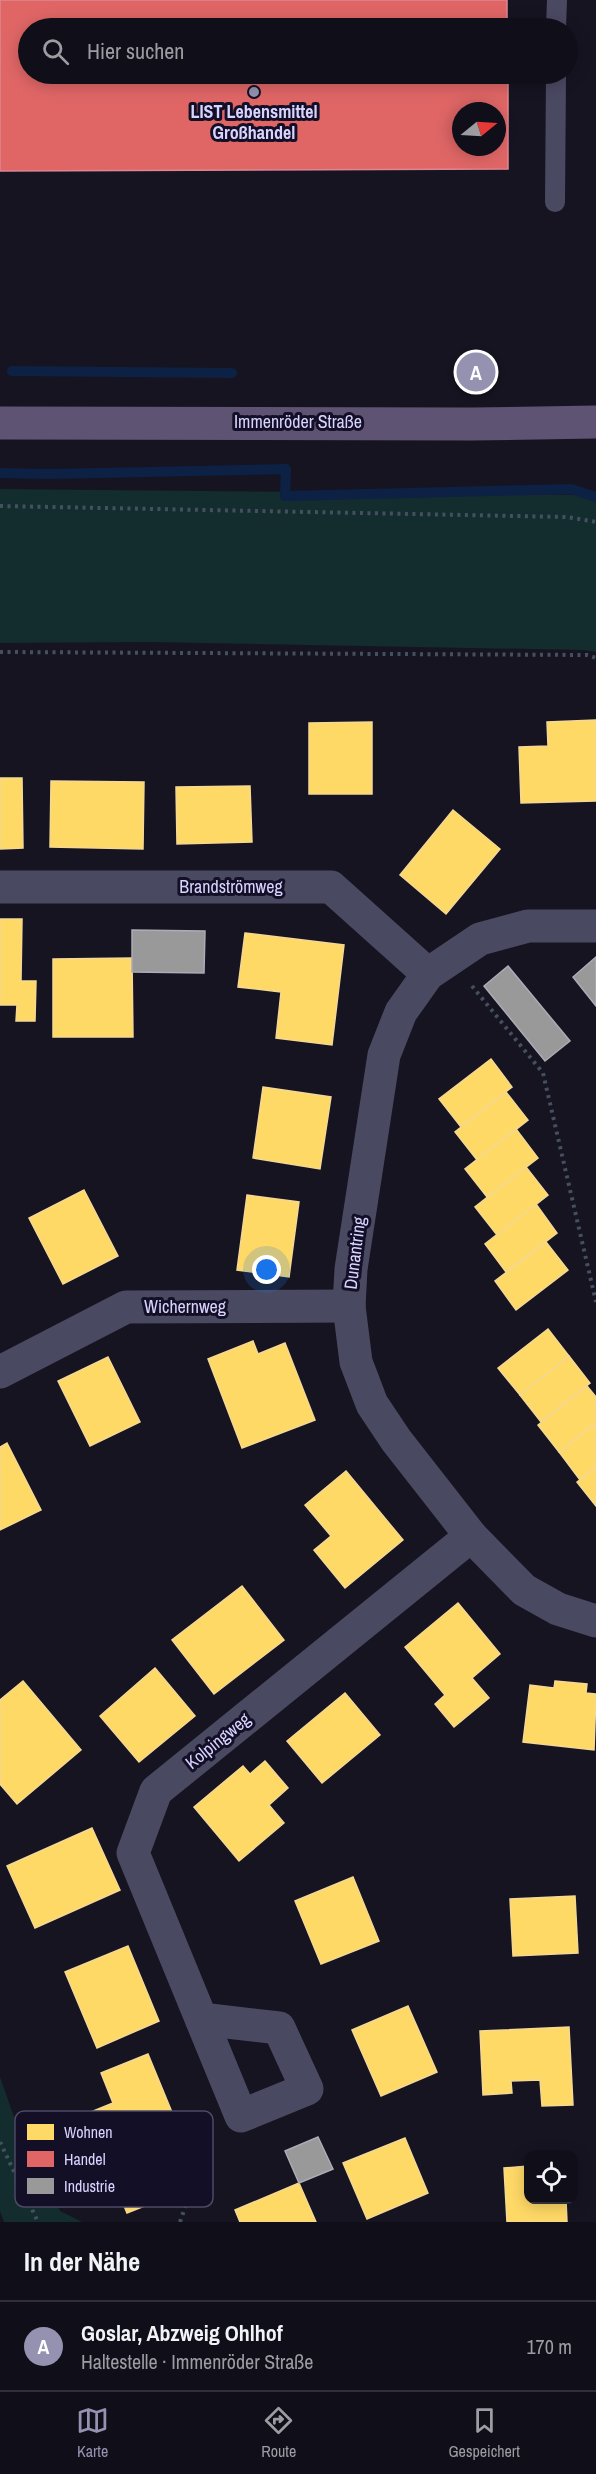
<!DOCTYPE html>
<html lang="de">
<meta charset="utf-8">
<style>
body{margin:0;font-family:"Archivo Narrow",sans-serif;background:#191822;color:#f1f3f6}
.controls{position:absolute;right:18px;bottom:18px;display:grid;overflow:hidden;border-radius:12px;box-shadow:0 3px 15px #0003}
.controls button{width:54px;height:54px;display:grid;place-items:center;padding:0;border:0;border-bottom:2px solid #302f38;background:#100f19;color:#f1f3f6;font:30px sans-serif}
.compass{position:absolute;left:452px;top:102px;width:54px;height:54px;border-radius:50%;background:#100f19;box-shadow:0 3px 15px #0003;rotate:72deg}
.you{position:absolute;left:267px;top:1270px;width:21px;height:21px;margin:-15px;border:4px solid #fff;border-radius:50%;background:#1a73e8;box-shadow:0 0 0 9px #1a73e833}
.badge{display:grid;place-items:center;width:39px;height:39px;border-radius:50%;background:#9591b1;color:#fff;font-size:20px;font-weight:700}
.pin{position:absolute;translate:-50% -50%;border:3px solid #fff;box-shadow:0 2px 6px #0006}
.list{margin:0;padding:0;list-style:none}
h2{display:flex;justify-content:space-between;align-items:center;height:78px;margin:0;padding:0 24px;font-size:26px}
h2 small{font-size:20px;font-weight:400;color:#9c9ca2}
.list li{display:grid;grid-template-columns:39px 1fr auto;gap:18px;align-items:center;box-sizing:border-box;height:90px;padding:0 24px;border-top:2px solid #302f38}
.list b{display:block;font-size:22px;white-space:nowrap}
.list p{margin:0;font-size:20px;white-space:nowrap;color:#9c9ca2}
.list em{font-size:20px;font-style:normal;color:#9c9ca2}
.icon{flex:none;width:33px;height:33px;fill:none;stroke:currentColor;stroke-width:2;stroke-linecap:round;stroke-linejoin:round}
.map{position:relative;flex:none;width:596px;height:2222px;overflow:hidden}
.search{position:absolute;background:#100f19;box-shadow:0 3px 15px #0003;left:18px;right:18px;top:18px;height:66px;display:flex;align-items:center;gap:15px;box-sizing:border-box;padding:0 21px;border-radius:33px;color:#9c9ca2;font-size:22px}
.sheet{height:168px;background:#100f19}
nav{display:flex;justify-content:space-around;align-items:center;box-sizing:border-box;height:84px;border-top:2px solid #302f38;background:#100f19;font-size:16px;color:#9c9ca2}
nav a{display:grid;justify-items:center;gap:3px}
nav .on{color:#9591b1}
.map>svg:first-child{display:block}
.green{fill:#132c2d}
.homes{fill:#ffd966;stroke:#f4d894;stroke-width:1.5}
.shops{fill:#e06666;stroke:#de8794;stroke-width:1.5;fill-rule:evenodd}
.industry{fill:#999;stroke:#acabb8;stroke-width:1.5}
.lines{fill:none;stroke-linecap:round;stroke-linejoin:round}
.stream{stroke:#0d2144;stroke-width:10}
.path{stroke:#44505f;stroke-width:4;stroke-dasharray:3 4.5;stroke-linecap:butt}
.lane{stroke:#4a4962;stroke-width:20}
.street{stroke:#4a4962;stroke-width:33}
.primary{stroke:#5e5373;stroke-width:33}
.poi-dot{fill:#9591b1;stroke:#130f26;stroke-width:2}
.labels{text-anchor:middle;stroke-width:6;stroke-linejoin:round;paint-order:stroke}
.poi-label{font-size:18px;font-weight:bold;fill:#d9d4ff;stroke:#130f26}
.street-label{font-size:18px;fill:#d9d4ff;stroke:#130f26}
.key{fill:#130f26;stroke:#4e4a67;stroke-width:1.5}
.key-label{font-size:16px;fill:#d9d4ff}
</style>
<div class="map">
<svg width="596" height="2222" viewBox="0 0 596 2222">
<rect width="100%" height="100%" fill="#161421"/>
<g class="green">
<polygon points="0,489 596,495 596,652 583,650 151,642 0,643"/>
<polygon points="0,2077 13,2114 60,2211 82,2222 4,2222 0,2211"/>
</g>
<g class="homes">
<polygon points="596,720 596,801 521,803 519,747 548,746 547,722"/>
<polygon points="372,722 372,794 309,794 309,723"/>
<polygon points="0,778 22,778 23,848 0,849"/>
<polygon points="51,781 144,782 143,849 50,847"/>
<polygon points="250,786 252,842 177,844 176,787"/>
<polygon points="453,810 500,849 446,914 400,875"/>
<polygon points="0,919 22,919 21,981 36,981 35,1021 16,1021 17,1005 0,1005"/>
<polygon points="245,933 344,945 332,1045 276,1038 281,992 238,987"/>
<polygon points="132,958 133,1037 53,1037 53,959"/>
<polygon points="491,1059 512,1087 461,1127 439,1099"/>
<polygon points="263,1087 331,1097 320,1169 253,1158"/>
<polygon points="506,1092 528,1120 477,1160 455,1132"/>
<polygon points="516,1129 538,1158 487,1197 465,1169"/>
<polygon points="526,1167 548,1195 497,1235 475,1207"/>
<polygon points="84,1190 118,1256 63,1284 29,1218"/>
<polygon points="247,1195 299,1202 289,1277 237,1270"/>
<polygon points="536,1204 557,1233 506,1272 485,1244"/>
<polygon points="546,1242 568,1270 516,1310 495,1281"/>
<polygon points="548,1329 569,1356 520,1395 498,1368"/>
<polygon points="253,1341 258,1354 285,1343 315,1420 242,1448 208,1359"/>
<polygon points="569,1356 590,1383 541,1422 520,1395"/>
<polygon points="108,1357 140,1422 90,1446 58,1381"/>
<polygon points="587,1386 596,1397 596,1423 559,1452 538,1425"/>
<polygon points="596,1423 596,1467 580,1480 559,1452"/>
<polygon points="7,1443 41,1510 0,1530 0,1447"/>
<polygon points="596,1467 596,1506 577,1482"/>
<polygon points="346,1471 403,1540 345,1588 314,1550 331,1536 305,1505"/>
<polygon points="242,1586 284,1640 214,1694 172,1640"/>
<polygon points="458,1603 500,1654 472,1678 489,1698 454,1727 435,1704 445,1695 405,1647"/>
<polygon points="155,1668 195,1716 139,1762 100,1716"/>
<polygon points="23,1681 81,1750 17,1804 0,1784 0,1700"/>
<polygon points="555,1681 587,1684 586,1693 596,1694 594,1750 523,1742 530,1685 554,1688"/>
<polygon points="345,1693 380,1735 322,1783 287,1741"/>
<polygon points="265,1761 288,1788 269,1805 284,1823 239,1861 194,1807 243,1766 250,1774"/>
<polygon points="92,1828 120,1890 35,1928 7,1866"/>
<polygon points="353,1877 379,1941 321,1964 295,1901"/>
<polygon points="575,1896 578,1953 513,1956 510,1899"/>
<polygon points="128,1946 159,2021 97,2048 65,1972"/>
<polygon points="408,2006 437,2072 381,2096 352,2030"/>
<polygon points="569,2027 573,2105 542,2106 540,2080 511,2081 512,2093 483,2095 480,2031"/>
<polygon points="148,2054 195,2168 165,2180 172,2195 127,2213 86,2114 113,2103 101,2073"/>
<polygon points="405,2138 428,2193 367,2219 343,2163"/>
<polygon points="528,2166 528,2200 566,2200 567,2222 507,2222 504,2168"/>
<polygon points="299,2183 316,2222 240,2222 235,2210"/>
</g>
<path class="shops" d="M0 0H507V28H28V74H508V169L0 171ZM461 111H497V147H461Z"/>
<g class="industry">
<polygon points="132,930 205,931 204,973 132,972"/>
<polygon points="596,957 596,1006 573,977"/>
<polygon points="508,966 570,1041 545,1061 484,986"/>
<polygon points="318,2137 333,2169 299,2183 285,2151"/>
</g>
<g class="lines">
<g class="stream">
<polyline points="12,371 232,373"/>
<polyline points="0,473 48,474 286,469 285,496 571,489 596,497"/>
</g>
<g class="path">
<polyline points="0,506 567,517 596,522"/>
<polyline points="0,652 587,655 596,658"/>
<polyline points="472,986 543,1073 596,1302"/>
<polyline points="0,2142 38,2222"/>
<polyline points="180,2222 211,2132"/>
</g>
<g class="lane">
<polyline points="556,28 557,0"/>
<polyline points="555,202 556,74"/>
</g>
<g class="street">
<polyline points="0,887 331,887 428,974"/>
<polyline points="596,926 528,926 480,939 428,974 401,1012 384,1055 351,1269 349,1306 356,1362 372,1404 396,1440 471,1536 524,1590 558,1609 596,1621"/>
<polyline points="0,1372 126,1307 349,1306"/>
<polyline points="201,2019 279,2028 307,2089 241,2116 133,1853 156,1791 471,1536"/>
</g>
<polyline class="primary" points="0,423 472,424 596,422"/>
</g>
<circle class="poi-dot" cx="254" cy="92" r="6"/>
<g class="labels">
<g class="poi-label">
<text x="254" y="118">LIST Lebensmittel<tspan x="254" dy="21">Großhandel</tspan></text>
</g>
<g class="street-label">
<text x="298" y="428">Immenröder Straße</text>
<text x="231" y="893">Brandströmweg</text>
<text transform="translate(355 1253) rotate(-83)" y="6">Dunantring</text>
<text x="185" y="1313">Wichernweg</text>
<text transform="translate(218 1741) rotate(-39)" y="6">Kolpingweg</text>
</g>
</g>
<rect x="15" y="2111" width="198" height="96" rx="9" class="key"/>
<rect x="27" y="2124" width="27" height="16" fill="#ffd966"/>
<rect x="27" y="2151" width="27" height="16" fill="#e06666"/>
<rect x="27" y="2178" width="27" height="16" fill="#999"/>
<g class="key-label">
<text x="64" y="2138">Wohnen</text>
<text x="64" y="2165">Handel</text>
<text x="64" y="2192">Industrie</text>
</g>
</svg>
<div class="controls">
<button><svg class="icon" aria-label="locate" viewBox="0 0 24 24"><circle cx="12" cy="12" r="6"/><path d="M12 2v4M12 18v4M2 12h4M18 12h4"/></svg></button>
</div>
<svg class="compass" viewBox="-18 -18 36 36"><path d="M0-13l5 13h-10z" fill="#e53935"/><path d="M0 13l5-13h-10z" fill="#9c9ca2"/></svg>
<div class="you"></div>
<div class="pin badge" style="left:476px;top:372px">A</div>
<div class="search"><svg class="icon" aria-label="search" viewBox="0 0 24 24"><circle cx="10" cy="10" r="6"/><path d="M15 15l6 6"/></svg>Hier suchen</div>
</div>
<section class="sheet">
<h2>In der Nähe<small></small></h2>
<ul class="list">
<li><span class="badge">A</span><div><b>Goslar, Abzweig Ohlhof</b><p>Haltestelle · Immenröder Straße</p></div><em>170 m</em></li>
</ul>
</section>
<nav>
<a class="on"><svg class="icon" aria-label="map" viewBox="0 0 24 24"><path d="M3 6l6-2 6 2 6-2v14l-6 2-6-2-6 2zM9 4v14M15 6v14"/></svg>Karte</a>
<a><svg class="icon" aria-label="directions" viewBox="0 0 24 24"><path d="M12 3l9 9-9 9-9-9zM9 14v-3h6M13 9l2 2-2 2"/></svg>Route</a>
<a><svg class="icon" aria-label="saved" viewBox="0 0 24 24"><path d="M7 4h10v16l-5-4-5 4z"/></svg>Gespeichert</a>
</nav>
